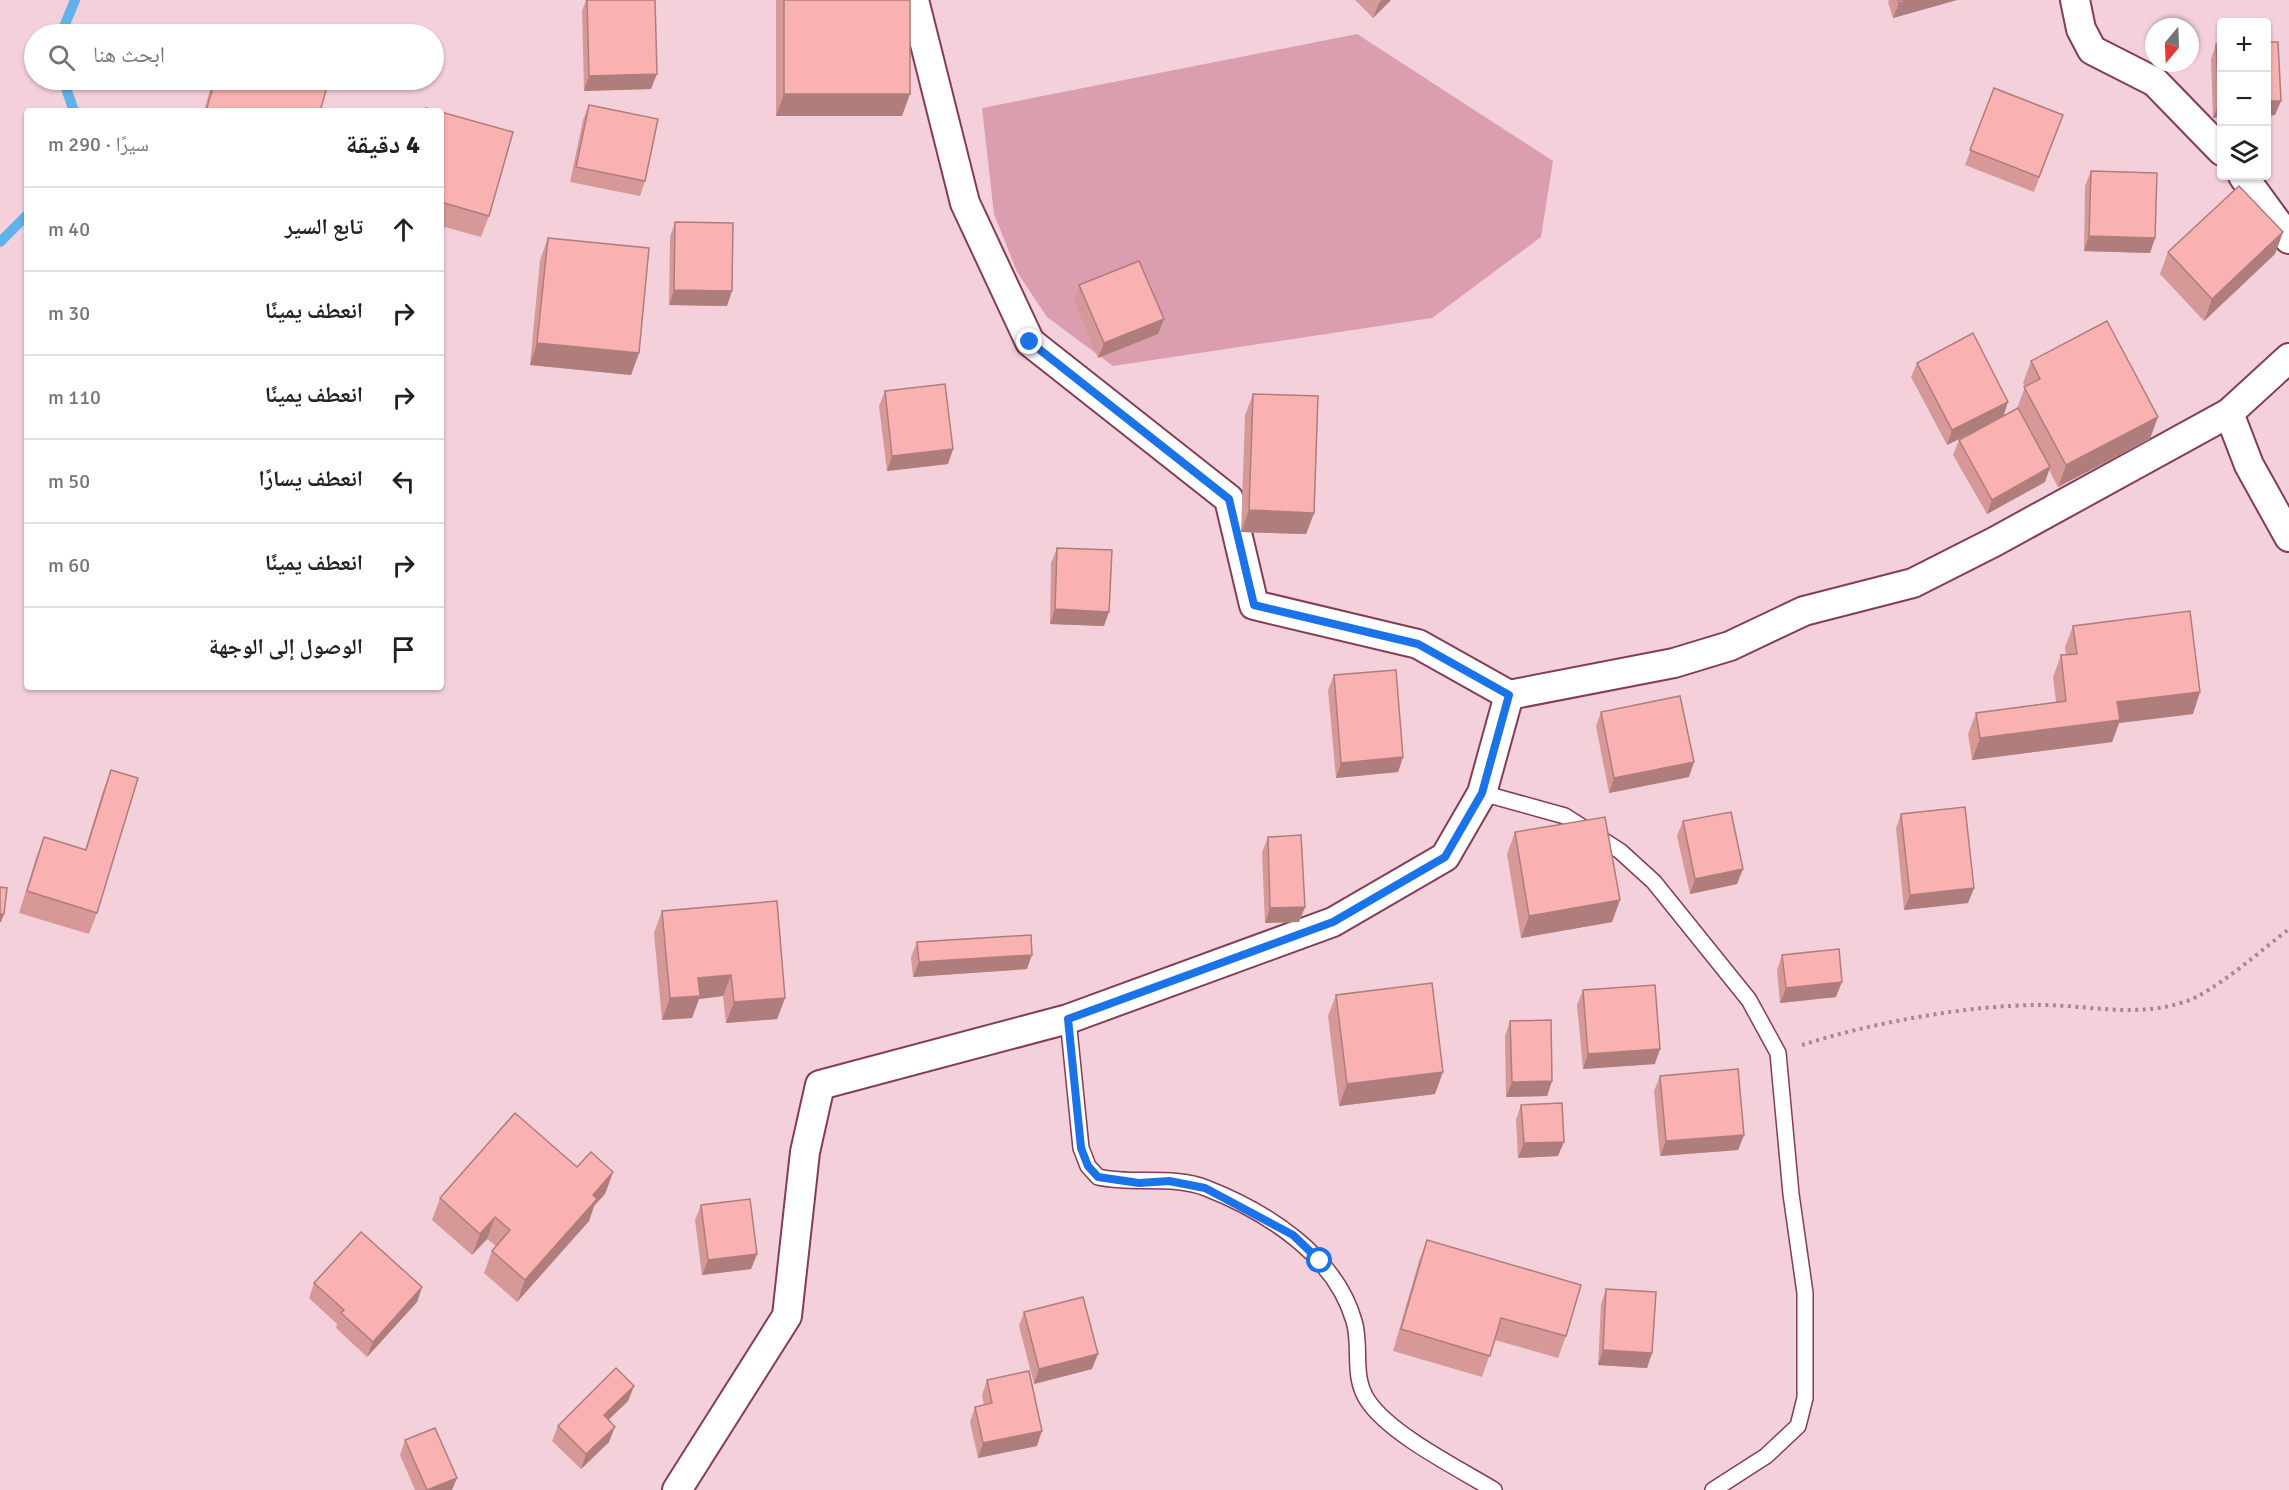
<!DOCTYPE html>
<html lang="ar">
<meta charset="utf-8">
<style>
body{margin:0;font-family:Signika,"Noto Naskh Arabic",sans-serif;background:#f6f6f6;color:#202124;direction:rtl}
.controls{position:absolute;right:18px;top:18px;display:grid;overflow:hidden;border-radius:6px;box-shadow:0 2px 4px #0004}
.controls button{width:54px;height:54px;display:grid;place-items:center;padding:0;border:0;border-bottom:2px solid #e0e0e0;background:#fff;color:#202124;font:30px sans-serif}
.compass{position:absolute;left:2145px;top:18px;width:54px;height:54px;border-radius:50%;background:#fff;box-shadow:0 2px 4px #0004;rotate:199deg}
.stop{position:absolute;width:18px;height:18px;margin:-14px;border:4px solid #1a73e8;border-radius:50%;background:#fff}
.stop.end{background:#1a73e8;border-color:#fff;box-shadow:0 2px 6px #0008}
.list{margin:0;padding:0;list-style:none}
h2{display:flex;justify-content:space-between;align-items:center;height:78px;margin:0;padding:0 24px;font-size:26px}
h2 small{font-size:20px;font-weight:400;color:#757577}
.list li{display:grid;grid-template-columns:39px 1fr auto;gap:18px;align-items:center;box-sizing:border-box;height:84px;padding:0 24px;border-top:2px solid #e0e0e0}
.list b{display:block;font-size:22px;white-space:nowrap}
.list em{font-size:20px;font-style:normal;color:#757577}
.icon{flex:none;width:33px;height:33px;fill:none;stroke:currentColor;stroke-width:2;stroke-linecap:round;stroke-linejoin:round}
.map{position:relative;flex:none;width:2289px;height:1490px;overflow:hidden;direction:ltr}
.search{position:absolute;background:#fff;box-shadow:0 2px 4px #0004;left:24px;top:24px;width:420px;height:66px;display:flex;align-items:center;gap:15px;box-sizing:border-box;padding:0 21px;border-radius:33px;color:#757577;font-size:22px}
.panel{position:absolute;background:#fff;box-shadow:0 2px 4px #0004;left:24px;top:108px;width:420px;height:582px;border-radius:6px;direction:rtl}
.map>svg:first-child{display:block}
.green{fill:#da9eaf}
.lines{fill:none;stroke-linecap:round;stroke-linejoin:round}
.stream{stroke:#60b2ea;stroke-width:10}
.lane-casing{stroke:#853c55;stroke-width:18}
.street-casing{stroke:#853c55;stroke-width:32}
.path{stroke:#a88791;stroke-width:4;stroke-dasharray:3 4.5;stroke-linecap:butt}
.lane{stroke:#fff;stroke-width:15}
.street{stroke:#fff;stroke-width:28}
.wall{fill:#d69998}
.shaded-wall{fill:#ae7d7c}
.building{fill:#f9b2b1;stroke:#ae7d7c;stroke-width:1.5}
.route{stroke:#1a73e8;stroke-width:8}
</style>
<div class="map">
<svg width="2289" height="1490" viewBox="0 0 2289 1490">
<rect width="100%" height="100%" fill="#f4d0da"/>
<polygon class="green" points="1357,34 1553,161 1541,237 1432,318 1113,366 1047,317 1017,272 994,214 982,108"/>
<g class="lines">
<g class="stream">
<polyline points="61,34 75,0"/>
<polyline points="63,80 74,111"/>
<polyline points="0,242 27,215"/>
</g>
<defs>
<g id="lane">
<polyline points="1482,793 1565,816 1620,851 1654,882 1749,1000 1778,1053 1791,1194 1805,1293 1805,1398 1798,1426 1766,1456 1713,1490"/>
<path d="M1068 1019 1081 1148 1088 1166 1098 1177C1133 1185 1172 1175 1206 1188 1267 1212 1335 1255 1354 1321 1362 1347 1351 1376 1368 1401 1391 1435 1458 1468 1494 1490"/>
</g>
<g id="street">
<polyline points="2075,0 2081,29 2092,50 2155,82 2222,151"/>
<polyline points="2243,176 2289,239"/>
<polyline points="2229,413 2249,465 2289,537"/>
<polyline points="1509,695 1674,663 1730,646 1804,611 1913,583 1994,542 2229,413 2289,358"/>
<polyline points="677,1490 787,1316 805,1152 820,1085 1068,1019 1333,922 1445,857 1482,793 1509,695 1418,644 1254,605 1229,499 1030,342 965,203 914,0"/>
</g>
</defs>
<use href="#lane" class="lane-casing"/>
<use href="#street" class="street-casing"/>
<path class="path" d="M1802 1045C1870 1023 1969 1005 2040 1005 2089 1005 2136 1018 2184 1002 2212 994 2264 948 2289 929"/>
<use href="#lane" class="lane"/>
<use href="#street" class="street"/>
</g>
<g class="wall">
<polygon points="586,0 655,0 651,89 584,91 582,11"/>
<polygon points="776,0 910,0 902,116 776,116"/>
<polygon points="1355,0 1391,0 1373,18"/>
<polygon points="1889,0 1957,0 1893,18 1888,2"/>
<polygon points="2216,44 2222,44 2222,117 2213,118 2211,59"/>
<polygon points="213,80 329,80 320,111 204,111"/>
<polygon points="1994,88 2063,115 2034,192 1965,165"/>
<polygon points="589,105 645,181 640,196 570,182 583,120"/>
<polygon points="441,112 489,216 481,237 441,226"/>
<polygon points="2091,171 2155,238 2150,253 2084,251 2085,186"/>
<polygon points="675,222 727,306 669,305 670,237"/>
<polygon points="2283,232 2275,254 2204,321 2160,274 2168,252"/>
<polygon points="548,238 639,353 631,375 530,365 540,260"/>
<polygon points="1079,285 1158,334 1098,358 1074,300"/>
<polygon points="2031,361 2150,439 2058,487 2049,470 2045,482 1987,514 1953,455 1959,440 1985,425 1947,445 1911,377 1917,363 2008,402 2003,416 2017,408 2025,387 2023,383"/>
<polygon points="885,391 953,449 948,464 887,471 879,406"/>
<polygon points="1253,394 1314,513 1306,534 1241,532 1245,415"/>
<polygon points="1057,548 1104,626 1050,624 1051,563"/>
<polygon points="2073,626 2193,714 2119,723 2112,742 1972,760 1968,734 1976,713 2056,702 2053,677 2061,655 2066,655 2065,647"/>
<polygon points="1334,675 1403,757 1398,772 1336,778 1328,690"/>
<polygon points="1601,712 1689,777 1609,793 1596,726"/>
<polygon points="111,770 97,913 89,934 19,913 36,858 44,837 85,850 103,791"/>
<polygon points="1901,814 1974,888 1968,903 1904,910 1896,828"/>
<polygon points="1683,821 1737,884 1690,894 1677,836"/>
<polygon points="1515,832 1620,900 1612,922 1521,938 1507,854"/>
<polygon points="1268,837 1305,907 1299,922 1265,923 1262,852"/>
<polygon points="662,911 785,998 777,1019 726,1023 723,996 699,999 692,1018 662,1020 654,933"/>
<polygon points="917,942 1027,969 913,977 911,957"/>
<polygon points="1782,955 1836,997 1780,1003 1777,970"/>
<polygon points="1583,990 1655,1064 1583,1069 1577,1005"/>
<polygon points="1336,995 1435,1094 1339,1106 1328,1016"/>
<polygon points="1510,1021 1552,1081 1547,1096 1506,1097 1505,1036"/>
<polygon points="1660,1076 1744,1135 1738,1150 1660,1156 1654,1091"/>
<polygon points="1521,1105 1558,1156 1518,1158 1516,1120"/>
<polygon points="577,1167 613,1172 605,1194 594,1206 589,1221 517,1302 484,1273 492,1251 496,1246 487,1239 472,1255 432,1220 440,1198"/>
<polygon points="701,1205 757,1254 751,1269 702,1275 695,1220"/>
<polygon points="1427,1240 1566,1336 1558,1358 1495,1340 1482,1377 1393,1351 1419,1261"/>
<polygon points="314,1283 422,1287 417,1302 367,1357 336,1328 337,1324 309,1298"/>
<polygon points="1606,1289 1652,1353 1647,1368 1598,1365 1601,1304"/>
<polygon points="1024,1312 1092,1369 1034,1384 1019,1326"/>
<polygon points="987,1380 1037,1446 978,1458 970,1422 975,1407 984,1405 982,1395"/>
<polygon points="634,1386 628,1401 608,1420 609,1442 581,1469 552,1441 558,1426"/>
<polygon points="405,1440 452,1490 415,1490 400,1455"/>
</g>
<g class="shaded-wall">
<polygon points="1382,0 1391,0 1373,18 1379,3"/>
<polygon points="1909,0 1957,0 1893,18 1899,3"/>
<polygon points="657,74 651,89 584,91 589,76"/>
<polygon points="784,94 910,94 902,116 776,116"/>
<polygon points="2266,101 2281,101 2275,115 2266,116"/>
<polygon points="2219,103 2222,103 2222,117 2213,118"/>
<polygon points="2283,232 2275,254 2204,321 2212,299"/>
<polygon points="2089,236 2155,238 2150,253 2084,251"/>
<polygon points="674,290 732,291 727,306 669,305"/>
<polygon points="1164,319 1158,334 1098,358 1104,343"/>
<polygon points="537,343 639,353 631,375 530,365"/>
<polygon points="2008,402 2003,417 1947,445 1952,430"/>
<polygon points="2158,417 2150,439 2058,487 2066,465"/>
<polygon points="953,449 948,464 887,471 892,456"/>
<polygon points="2050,467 2045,482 1987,514 1992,500"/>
<polygon points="1249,510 1314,513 1306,534 1241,532"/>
<polygon points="1055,609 1109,612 1104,626 1050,624"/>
<polygon points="2200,692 2193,714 2119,723 2112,742 1972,760 1980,738 2117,702"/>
<polygon points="1403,757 1398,772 1336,778 1341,763"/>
<polygon points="1694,762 1689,777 1609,793 1614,778"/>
<polygon points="1743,869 1737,884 1690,894 1695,879"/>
<polygon points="1974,888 1968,903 1904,910 1910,895"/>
<polygon points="1620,900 1612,922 1521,938 1529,916"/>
<polygon points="1305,907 1299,922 1265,923 1270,908"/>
<polygon points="0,914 4,914 1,922 0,922"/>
<polygon points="1032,955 1027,969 913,977 919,962"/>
<polygon points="731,975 723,996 699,999 692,1018 662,1020 670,998 698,978"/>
<polygon points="1842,982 1836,997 1780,1003 1786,988"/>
<polygon points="785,998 777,1019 726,1023 734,1002"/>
<polygon points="1660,1049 1655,1064 1583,1069 1588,1054"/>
<polygon points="1443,1072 1435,1094 1339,1106 1347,1084"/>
<polygon points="1552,1081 1547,1096 1506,1097 1512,1082"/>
<polygon points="1744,1135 1738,1150 1660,1156 1666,1141"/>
<polygon points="1564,1142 1558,1156 1518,1158 1524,1143"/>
<polygon points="613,1172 605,1194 594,1206 589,1221 517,1302 525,1280 593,1195"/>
<polygon points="495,1217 487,1239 472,1255 480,1234"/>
<polygon points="757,1254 751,1269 702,1275 708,1260"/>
<polygon points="422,1287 417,1302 367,1357 373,1342"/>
<polygon points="1603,1350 1652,1353 1647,1368 1598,1365"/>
<polygon points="1098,1354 1092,1369 1034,1384 1039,1369"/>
<polygon points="634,1386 628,1401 598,1430 604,1415"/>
<polygon points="615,1427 609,1442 581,1469 586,1454"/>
<polygon points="1042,1431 1037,1446 978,1458 983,1443"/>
<polygon points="457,1478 452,1490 428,1490"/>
</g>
<g class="building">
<polygon points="587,0 655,0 657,74 589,76"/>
<rect x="784" y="0" width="126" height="94"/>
<polygon points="1898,0 1909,0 1899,3"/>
<polygon points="2266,42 2278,42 2281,101 2266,101"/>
<polygon points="2216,44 2222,44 2222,103 2219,103"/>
<polygon points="215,80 329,80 320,111 206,111"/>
<polygon points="1994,88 2063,115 2039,177 1970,150"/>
<polygon points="589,105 658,119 645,181 576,167"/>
<polygon points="426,108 438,111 425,111"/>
<polygon points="441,112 513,132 489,216 441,202"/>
<polygon points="2091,171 2157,173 2155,238 2089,236"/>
<polygon points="2239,186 2283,232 2212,299 2168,252"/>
<polygon points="675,222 733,223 732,291 674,290"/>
<polygon points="548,238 649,248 639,353 537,343"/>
<polygon points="1139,261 1164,319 1104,343 1079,285"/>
<polygon points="2107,321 2158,417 2066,465 2024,387 2040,379 2031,361"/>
<polygon points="1973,333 2008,402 1952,430 1917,363"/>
<polygon points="945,384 953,449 892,456 885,391"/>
<polygon points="1253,394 1318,396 1314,513 1249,510"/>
<polygon points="2018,408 2050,467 1992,500 1959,440"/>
<polygon points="1057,548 1112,550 1109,612 1055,609"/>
<polygon points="2190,611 2200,692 2117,702 2120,720 1980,738 1976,713 2066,701 2061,655 2077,654 2073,626"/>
<polygon points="1396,670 1403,757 1341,763 1334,675"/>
<polygon points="1680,696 1694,762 1614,778 1601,712"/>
<polygon points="111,770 138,778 97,913 27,891 44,837 86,850"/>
<polygon points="1965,807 1974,888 1910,895 1901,814"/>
<polygon points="1731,812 1743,869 1695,879 1683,821"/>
<polygon points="1605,817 1620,900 1529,916 1515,832"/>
<polygon points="1301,835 1305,907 1270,908 1268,837"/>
<polygon points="0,887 7,888 4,914 0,914"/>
<polygon points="777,901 785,998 734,1002 731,975 698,978 700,996 670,998 662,911"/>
<polygon points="1031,935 1032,955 919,962 917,942"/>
<polygon points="1839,949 1842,982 1786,988 1782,955"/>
<polygon points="1432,983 1443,1072 1347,1084 1336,995"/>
<polygon points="1655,985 1660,1049 1588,1054 1583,990"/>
<polygon points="1551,1020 1552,1081 1512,1082 1510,1021"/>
<polygon points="1738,1069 1744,1135 1666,1141 1660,1076"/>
<polygon points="1562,1103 1564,1142 1524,1143 1521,1105"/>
<polygon points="515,1113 577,1167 591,1152 613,1172 593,1195 597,1199 525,1280 492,1251 510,1230 495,1217 480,1234 440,1198"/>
<polygon points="750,1199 757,1254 708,1260 701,1205"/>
<polygon points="361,1232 422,1287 373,1342 341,1313 344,1310 314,1283"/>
<polygon points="1427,1240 1581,1285 1566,1336 1501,1318 1490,1356 1401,1329"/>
<polygon points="1606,1289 1656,1292 1652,1353 1603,1350"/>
<polygon points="1083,1297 1098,1354 1039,1369 1024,1312"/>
<polygon points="616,1368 634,1386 604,1415 615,1427 586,1454 558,1426"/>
<polygon points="1029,1371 1042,1431 983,1443 975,1407 992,1403 987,1380"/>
<polygon points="435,1428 457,1478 427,1490 405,1440"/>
</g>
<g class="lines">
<polyline class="route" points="1030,342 1229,499 1254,605 1418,644 1509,695 1482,793 1445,857 1333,922 1068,1019 1081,1148 1088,1166 1098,1177 1139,1183 1169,1181 1205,1188 1293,1235 1320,1261"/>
</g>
</svg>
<div class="controls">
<button>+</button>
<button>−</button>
<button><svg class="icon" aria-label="layers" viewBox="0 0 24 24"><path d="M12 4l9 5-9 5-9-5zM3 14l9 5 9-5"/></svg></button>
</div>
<svg class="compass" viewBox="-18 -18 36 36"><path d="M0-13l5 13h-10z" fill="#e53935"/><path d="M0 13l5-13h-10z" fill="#757577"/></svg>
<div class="stop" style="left:1320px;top:1261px"></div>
<div class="stop end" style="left:1030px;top:342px"></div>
<div class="search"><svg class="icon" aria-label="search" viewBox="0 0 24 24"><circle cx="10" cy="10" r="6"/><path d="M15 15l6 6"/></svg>ابحث هنا</div>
<section class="panel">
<h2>4 دقيقة<small>سيرًا · 290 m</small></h2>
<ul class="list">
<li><svg class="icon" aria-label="ahead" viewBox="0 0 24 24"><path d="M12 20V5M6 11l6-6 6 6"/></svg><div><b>تابع السير</b></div><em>40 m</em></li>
<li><svg class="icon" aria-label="right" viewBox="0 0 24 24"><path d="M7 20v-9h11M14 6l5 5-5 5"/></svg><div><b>انعطف يمينًا</b></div><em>30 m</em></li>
<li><svg class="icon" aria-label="right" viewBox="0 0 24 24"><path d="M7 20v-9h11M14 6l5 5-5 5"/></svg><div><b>انعطف يمينًا</b></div><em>110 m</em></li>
<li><svg class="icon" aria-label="left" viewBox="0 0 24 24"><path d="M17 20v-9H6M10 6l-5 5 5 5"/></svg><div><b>انعطف يسارًا</b></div><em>50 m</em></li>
<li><svg class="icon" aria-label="right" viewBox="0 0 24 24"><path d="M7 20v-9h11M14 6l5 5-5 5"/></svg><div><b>انعطف يمينًا</b></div><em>60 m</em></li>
<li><svg class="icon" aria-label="arrive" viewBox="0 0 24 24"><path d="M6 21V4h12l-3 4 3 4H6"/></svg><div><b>الوصول إلى الوجهة</b></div></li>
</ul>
</section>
</div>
